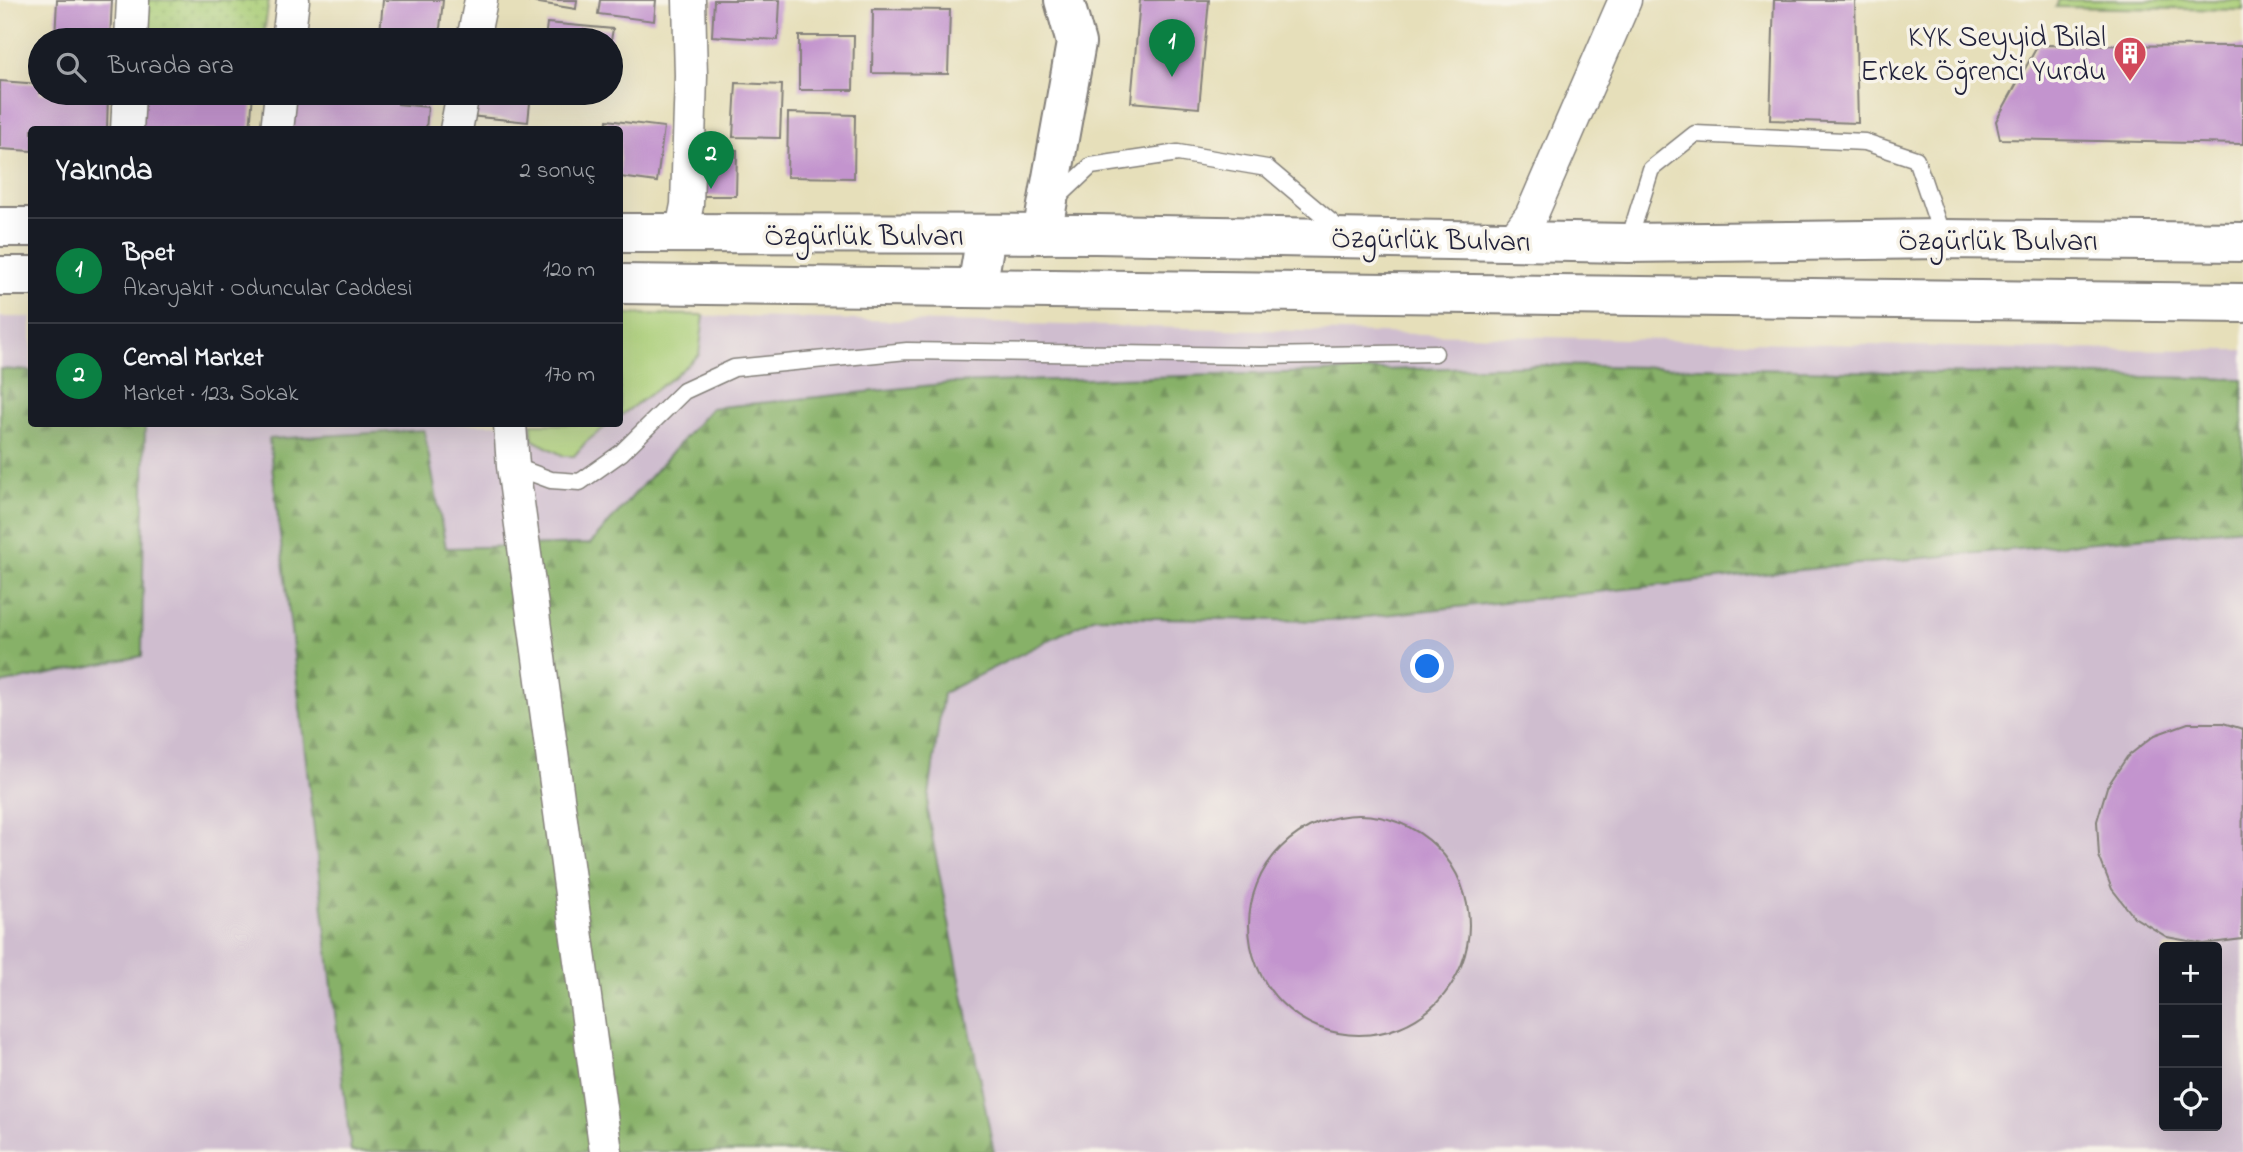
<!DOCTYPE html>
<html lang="tr">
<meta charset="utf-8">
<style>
body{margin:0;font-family:"Indie Flower",sans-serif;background:#242831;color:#f1f3f6}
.controls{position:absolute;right:21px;bottom:21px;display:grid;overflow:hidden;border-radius:7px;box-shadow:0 7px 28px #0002}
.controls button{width:63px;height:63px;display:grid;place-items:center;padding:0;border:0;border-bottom:2px solid #363941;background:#171b24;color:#f1f3f6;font:35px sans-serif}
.you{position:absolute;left:1428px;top:667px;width:24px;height:24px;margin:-18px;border:5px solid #fff;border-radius:50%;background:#1a73e8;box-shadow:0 0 0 10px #1a73e833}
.badge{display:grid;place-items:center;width:46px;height:46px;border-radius:50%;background:#0b8043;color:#fff;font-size:23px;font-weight:700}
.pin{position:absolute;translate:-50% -58px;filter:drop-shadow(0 2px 4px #0008)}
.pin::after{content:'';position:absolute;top:37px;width:24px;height:21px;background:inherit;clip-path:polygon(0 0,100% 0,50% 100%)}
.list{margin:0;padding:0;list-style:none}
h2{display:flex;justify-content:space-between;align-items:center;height:91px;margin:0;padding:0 28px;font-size:30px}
h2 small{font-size:23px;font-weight:400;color:#9ea1a6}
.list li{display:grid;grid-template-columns:46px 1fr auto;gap:21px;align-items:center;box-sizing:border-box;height:105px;padding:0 28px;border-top:2px solid #363941}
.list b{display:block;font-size:26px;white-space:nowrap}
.list p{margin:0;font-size:23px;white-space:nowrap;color:#9ea1a6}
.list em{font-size:23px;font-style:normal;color:#9ea1a6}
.icon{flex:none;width:38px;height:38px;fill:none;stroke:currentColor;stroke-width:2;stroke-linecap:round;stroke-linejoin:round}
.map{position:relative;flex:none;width:2243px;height:1152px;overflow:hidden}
.search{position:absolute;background:#171b24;box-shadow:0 7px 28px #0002;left:28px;top:28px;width:595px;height:77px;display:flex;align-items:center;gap:18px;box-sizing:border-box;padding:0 24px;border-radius:38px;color:#9ea1a6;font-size:26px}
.panel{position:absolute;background:#171b24;box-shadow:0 7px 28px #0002;left:28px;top:126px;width:595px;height:301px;border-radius:7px}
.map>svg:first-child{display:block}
.industrial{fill:#cfbdcf;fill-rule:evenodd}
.green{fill:#aace78;stroke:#66785a;stroke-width:2}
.forest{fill:url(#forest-firs);stroke:#546a52;stroke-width:2}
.garden{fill:url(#garden-dots);stroke:#66785a;stroke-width:2}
.building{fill:#c394ce}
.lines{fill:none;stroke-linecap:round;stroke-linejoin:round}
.service-casing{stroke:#84807a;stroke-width:19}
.minor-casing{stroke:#84807a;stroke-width:35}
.tertiary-casing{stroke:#84807a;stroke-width:42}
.primary-casing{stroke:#84807a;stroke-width:42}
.service{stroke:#fff;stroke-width:16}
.minor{stroke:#fff;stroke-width:32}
.tertiary{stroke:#fff;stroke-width:38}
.primary{stroke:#fff;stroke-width:38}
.labels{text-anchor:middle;stroke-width:7;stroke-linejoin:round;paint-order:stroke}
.poi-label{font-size:30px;fill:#22223b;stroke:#f7f3e8;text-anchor:end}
.street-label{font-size:30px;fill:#22223b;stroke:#f7f3e8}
</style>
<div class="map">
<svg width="2243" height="1152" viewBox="0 0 2243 1152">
<defs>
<pattern id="forest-firs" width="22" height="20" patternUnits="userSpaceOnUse" patternTransform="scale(1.75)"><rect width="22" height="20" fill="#87b168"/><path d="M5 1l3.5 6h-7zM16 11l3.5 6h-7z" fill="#6e9057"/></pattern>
<pattern id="garden-dots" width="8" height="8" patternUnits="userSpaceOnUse" patternTransform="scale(1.75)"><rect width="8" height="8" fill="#aace78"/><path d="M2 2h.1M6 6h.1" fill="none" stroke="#92b169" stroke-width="1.8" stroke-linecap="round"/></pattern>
</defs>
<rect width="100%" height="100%" fill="#f7f3e8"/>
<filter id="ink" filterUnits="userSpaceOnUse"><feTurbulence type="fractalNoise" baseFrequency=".0143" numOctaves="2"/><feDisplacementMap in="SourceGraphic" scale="14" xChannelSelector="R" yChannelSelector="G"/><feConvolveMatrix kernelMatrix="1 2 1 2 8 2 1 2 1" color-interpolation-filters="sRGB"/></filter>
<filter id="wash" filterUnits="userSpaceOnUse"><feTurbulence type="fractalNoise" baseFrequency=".00686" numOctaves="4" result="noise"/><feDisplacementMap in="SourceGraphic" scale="28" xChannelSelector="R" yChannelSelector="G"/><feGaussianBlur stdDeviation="1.57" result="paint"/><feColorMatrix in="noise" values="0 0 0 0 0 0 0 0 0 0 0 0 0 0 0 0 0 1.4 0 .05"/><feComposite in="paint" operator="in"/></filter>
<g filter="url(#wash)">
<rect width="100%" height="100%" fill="#e6dfba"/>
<path class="industrial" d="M622 314 2030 349 2243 350V1152H0V317H31L32 424H620V315ZM2164 947H2217V1126H2164Z"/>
<g class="green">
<polygon points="2059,0 2243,0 2243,10 2056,7"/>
<polygon points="622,314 704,315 699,355 672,378 620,416 620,315"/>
<polygon points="531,424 609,424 586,442 574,456 564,456 533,440"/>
</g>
<g class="forest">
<polygon points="1547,365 2243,379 2243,528 1828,567 1328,621 1095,617 943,693 927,811 994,1152 351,1152 269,439 424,430 446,548 590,544 711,408 952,383"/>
<polygon points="0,369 31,371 32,424 145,424 142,656 0,684"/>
</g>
<polygon class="garden" points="145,0 269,0 263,40 143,40"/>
<g id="blocks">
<g class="building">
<polygon points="57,0 112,0 110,40 55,40"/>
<polygon points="383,0 443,0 439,38 380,33"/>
<polygon points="521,0 577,0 576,9"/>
<polygon points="600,0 656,0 654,21 598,14"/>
<polygon points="714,0 780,0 778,40 712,36"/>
<polygon points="1140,0 1209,0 1199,108 1131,102"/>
<polygon points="1774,0 1855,0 1858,123 1770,120"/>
<polygon points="873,9 950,10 948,74 872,73"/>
<polygon points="547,23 613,29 611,40 545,40"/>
<polygon points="799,36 854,36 853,90 799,90"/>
<polygon points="2038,45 2243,46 2243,144 2000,139 1996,121"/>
<polygon points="0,81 40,84 40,93 108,93 107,130 32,130 32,151 0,149"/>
<polygon points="736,83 782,85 780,138 733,137"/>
<polygon points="139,93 253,93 250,130 136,130"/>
<polygon points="291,93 399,93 398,104 428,107 426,130 286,130"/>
<polygon points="406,93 432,93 430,102 405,98"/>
<polygon points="473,93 531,93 528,122 470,116"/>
<polygon points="788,113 855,115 854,178 787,177"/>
<polygon points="607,120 664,127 657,182 620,177 620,130 606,130"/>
<polygon points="704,149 737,150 736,196 703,196"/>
<polygon points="2188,723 2223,723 2243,729 2242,939 2204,944 2167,937 2134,917 2112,889 2099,856 2097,821 2107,787 2127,757 2155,735"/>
<circle cx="1359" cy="925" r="110"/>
</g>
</g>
</g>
<g filter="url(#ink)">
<use href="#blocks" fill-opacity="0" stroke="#84807a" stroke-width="2"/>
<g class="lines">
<defs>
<g id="service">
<polyline points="1055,200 1091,166 1178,153 1267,168 1343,232"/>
<polyline points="1628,243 1651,169 1695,134 1865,142 1916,159 1943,239"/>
<polyline points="513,466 551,480 580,482 621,453 684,391 734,368 907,351 1261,356 1435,353"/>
</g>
<g id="minor">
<polyline points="131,40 133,0"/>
<polyline points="288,40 293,0"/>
<polyline points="473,40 481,0"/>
<polyline points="127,130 129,93"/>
<polyline points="277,130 281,93"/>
<polyline points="456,130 463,93"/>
<polyline points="681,235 687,205 691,76 689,0"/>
<polyline points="1512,241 1531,216 1625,0"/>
<polyline points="510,424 513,466 606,1152"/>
</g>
<g id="tertiary">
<polyline points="1042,234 1076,43 1064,0"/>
<polyline points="977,288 986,235"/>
</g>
<g id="primary">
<polyline points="0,227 32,227"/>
<polyline points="620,233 1095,234 1628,243 1943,239 2243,242"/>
<polyline points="0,276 32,276"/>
<polyline points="620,284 2243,303"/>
</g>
</defs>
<use href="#service" class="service-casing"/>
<use href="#minor" class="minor-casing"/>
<use href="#tertiary" class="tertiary-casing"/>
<use href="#primary" class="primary-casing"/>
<use href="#service" class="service"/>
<use href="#minor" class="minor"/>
<use href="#tertiary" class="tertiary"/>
<use href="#primary" class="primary"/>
</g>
</g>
<defs>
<symbol id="building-pin" viewBox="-11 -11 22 30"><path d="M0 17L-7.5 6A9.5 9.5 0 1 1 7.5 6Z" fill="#d1495b" stroke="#f7f3e8"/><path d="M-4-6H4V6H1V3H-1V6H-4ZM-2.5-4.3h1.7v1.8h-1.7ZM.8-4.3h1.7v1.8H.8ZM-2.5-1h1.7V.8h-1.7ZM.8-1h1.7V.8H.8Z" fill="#fff"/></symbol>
</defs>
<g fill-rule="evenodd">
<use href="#building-pin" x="2111" y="34" width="38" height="52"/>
</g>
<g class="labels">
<g class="poi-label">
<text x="2106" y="46">KYK Seyyid Bilal<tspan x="2106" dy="34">Erkek Öğrenci Yurdu</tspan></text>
</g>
<g class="street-label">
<text x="864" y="245">Özgürlük Bulvarı</text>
<text transform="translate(1431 239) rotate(1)" y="10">Özgürlük Bulvarı</text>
<text x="1998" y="250">Özgürlük Bulvarı</text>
</g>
</g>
</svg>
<div class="controls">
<button>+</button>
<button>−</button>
<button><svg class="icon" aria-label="locate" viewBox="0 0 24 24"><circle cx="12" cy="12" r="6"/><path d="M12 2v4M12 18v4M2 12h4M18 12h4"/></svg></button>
</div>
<div class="you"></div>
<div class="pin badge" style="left:1172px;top:77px">1</div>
<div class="pin badge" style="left:711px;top:189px">2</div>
<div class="search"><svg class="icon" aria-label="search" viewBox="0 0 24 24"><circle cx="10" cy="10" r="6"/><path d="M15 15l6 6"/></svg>Burada ara</div>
<section class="panel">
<h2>Yakında<small>2 sonuç</small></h2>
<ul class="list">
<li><span class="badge">1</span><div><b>Bpet</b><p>Akaryakıt · Oduncular Caddesi</p></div><em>120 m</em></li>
<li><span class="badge">2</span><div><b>Cemal Market</b><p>Market · 123. Sokak</p></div><em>170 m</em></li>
</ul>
</section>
</div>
